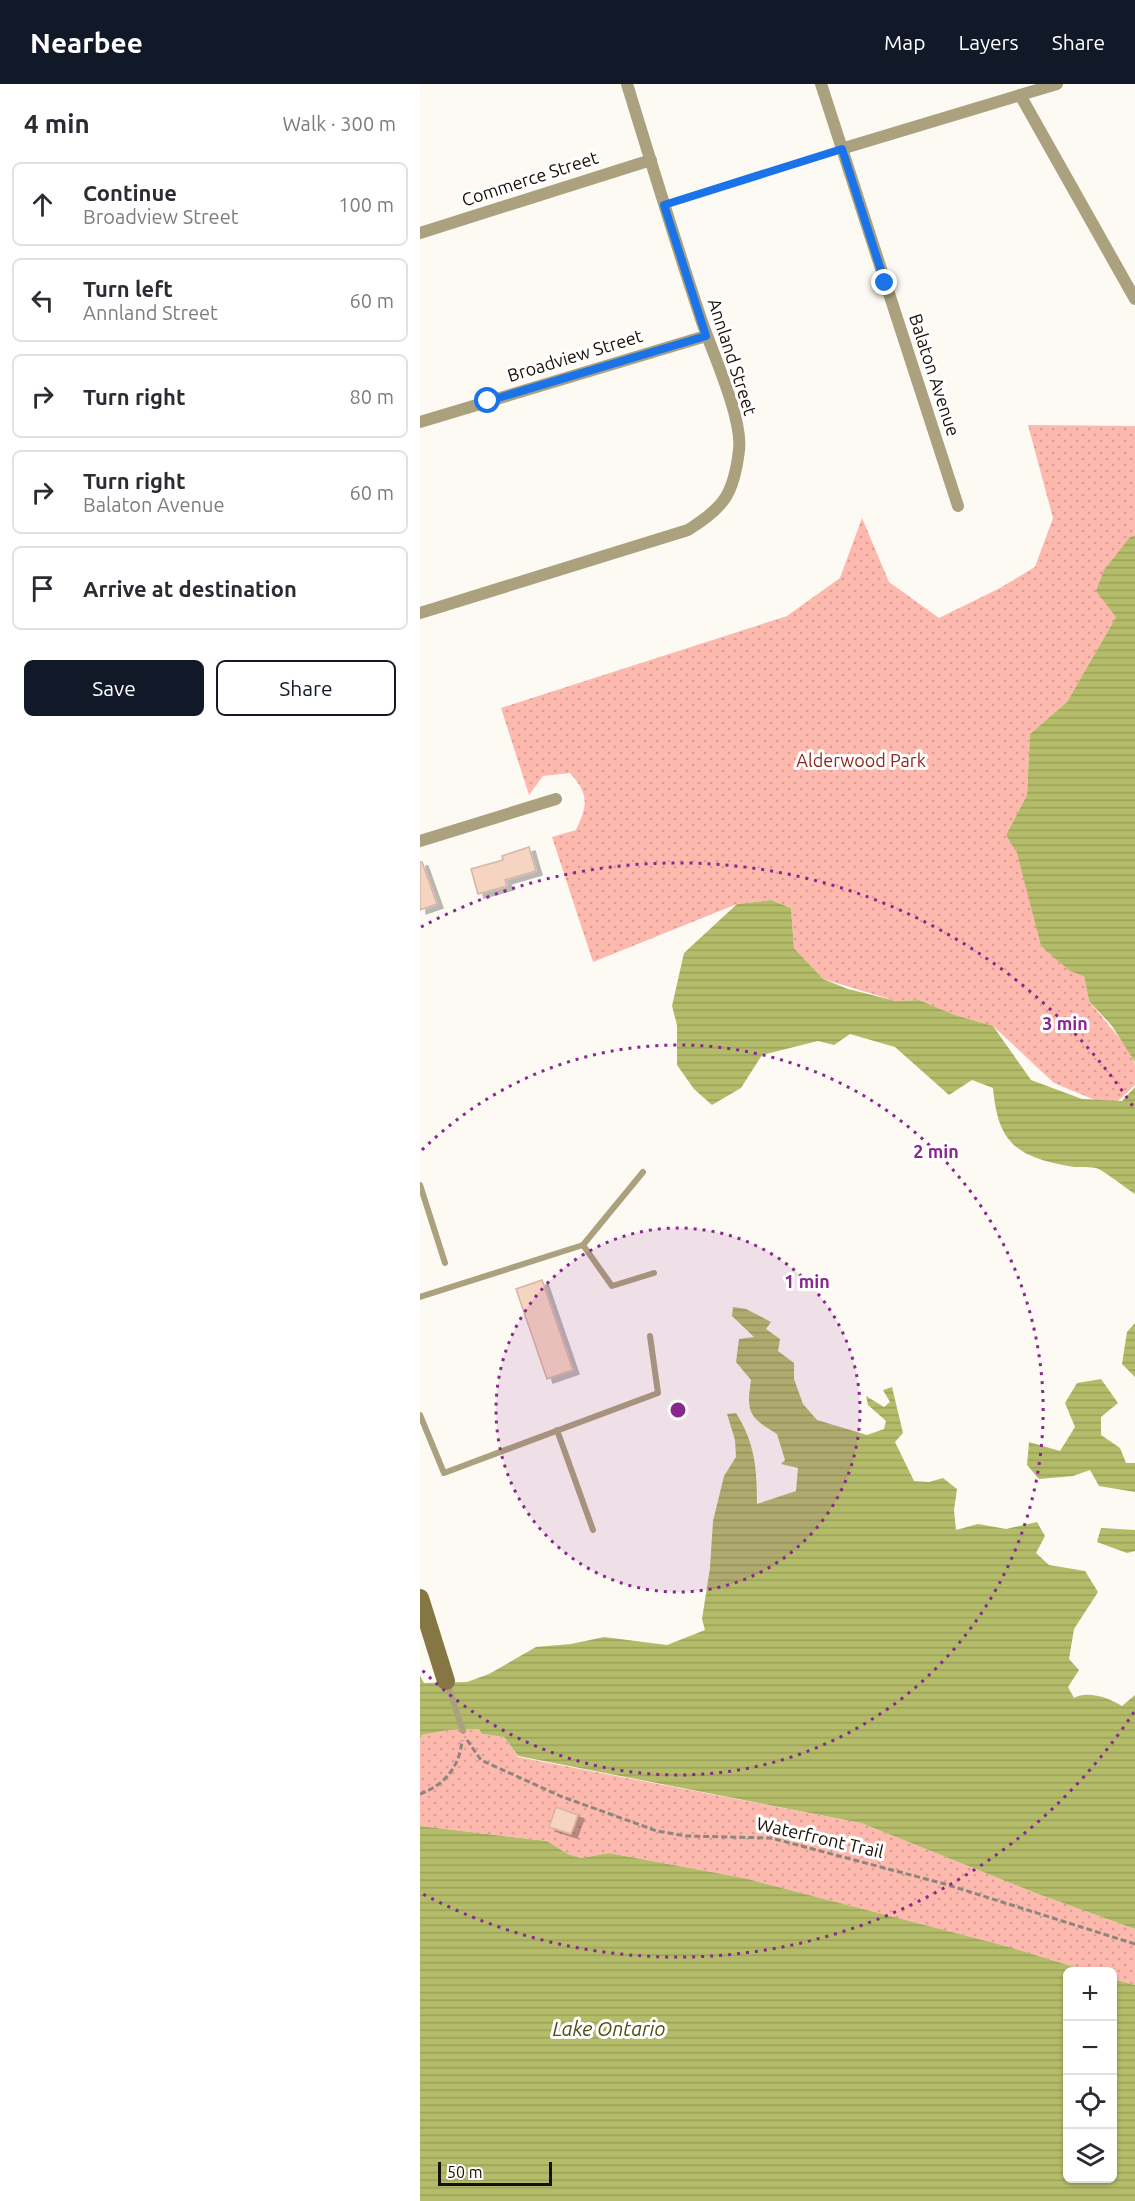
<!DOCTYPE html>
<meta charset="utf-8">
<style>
body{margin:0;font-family:Ubuntu,sans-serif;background:#f7f7f7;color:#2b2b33}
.controls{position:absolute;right:18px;bottom:18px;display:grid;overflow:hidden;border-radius:9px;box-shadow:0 2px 4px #0004}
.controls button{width:54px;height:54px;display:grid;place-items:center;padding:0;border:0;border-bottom:2px solid #e1e1e2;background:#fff;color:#2b2b33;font:30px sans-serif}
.scale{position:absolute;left:18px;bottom:15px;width:114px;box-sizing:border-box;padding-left:6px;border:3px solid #181006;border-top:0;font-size:16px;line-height:21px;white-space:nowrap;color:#181006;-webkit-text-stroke:4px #fff;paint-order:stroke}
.stop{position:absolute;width:18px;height:18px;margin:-14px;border:4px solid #1a73e8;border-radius:50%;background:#fff}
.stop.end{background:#1a73e8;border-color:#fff;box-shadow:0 2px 6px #0008}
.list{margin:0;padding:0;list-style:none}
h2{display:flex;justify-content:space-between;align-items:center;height:78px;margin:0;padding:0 24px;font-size:26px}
h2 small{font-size:20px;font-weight:400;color:#7c7c81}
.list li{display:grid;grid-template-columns:39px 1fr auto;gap:18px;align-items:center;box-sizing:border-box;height:84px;margin:0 12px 12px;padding:0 12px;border:2px solid #e1e1e2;border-radius:9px}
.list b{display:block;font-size:22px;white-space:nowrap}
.list p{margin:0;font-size:20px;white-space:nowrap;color:#7c7c81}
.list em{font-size:20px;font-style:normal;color:#7c7c81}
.actions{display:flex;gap:12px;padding:18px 24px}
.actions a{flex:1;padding:14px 0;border:2px solid #111827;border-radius:9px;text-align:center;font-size:21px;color:#111827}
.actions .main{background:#111827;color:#fff}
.icon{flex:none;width:33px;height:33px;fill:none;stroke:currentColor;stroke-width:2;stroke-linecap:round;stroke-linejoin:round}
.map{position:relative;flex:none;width:715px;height:2117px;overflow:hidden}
header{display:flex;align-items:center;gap:36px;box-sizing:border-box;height:84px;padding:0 30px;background:#111827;color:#fff}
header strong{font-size:28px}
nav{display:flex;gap:33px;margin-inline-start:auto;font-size:21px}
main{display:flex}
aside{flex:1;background:#fff}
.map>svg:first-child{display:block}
.green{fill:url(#green-dots)}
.water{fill:url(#water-rules)}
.building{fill:#f5d4c2;stroke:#d6b5a4;stroke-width:1.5;filter:url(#shadow)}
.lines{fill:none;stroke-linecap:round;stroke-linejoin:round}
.path{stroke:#8c867e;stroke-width:3;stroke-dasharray:6 3;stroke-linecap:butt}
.lane{stroke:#aba17f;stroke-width:6}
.street{stroke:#aba17f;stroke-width:12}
.secondary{stroke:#867643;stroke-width:18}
.route{stroke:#1a73e8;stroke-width:8}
.ring{fill:none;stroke:#89278f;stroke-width:3;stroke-dasharray:3 6}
.labels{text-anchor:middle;stroke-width:6;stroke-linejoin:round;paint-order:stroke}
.street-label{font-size:18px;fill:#181006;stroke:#fff}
.park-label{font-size:18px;fill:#8b281f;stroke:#fff}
.water-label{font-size:20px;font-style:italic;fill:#4b4f12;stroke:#fff}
.centre{fill:#89278f;stroke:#fff;stroke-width:3}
.ring-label{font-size:18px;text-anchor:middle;font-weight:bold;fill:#89278f;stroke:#fff;stroke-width:6;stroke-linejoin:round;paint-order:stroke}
</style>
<header>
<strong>Nearbee</strong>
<nav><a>Map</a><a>Layers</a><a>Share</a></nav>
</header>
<main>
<aside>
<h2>4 min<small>Walk · 300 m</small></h2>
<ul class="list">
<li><svg class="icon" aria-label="ahead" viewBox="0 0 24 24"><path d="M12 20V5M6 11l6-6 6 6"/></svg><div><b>Continue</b><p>Broadview Street</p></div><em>100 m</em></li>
<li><svg class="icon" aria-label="left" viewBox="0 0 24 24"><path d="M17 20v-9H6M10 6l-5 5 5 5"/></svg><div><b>Turn left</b><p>Annland Street</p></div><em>60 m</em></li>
<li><svg class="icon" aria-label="right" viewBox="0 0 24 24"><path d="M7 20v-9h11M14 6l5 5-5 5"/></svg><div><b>Turn right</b></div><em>80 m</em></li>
<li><svg class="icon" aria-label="right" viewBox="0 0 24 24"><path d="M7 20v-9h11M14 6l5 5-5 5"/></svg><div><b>Turn right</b><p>Balaton Avenue</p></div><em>60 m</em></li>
<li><svg class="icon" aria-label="arrive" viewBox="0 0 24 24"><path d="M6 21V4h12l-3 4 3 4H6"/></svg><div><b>Arrive at destination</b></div></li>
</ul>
<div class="actions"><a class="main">Save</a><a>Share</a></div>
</aside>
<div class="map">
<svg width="715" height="2117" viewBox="0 0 715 2117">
<defs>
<pattern id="green-dots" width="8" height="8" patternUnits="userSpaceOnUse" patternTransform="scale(1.5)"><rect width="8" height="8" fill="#fdb9ae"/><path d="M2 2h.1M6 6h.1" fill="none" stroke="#d89e94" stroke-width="1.8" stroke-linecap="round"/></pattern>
<pattern id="water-rules" width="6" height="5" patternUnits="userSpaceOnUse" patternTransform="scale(1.5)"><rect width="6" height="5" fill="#b4bc6a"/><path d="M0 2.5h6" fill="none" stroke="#9aa15a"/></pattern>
<filter id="shadow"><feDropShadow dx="6" dy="4" stdDeviation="0" flood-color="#0004"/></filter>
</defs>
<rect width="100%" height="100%" fill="#fdf9f3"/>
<g class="green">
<path d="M608 341 715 342V451L710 453 696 533 647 618 610 650 607 711 586 751 598 769 621 862 664 892 669 917 710 967 715 980V1001L698 1017 675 1016 634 999 573 942 535 931 499 916 476 917 403 895 374 864 371 824 353 816 317 820 173 878 132 753 156 746C168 721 169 710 150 689L123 692 109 711 81 624 367 532 420 494 442 434 469 498 519 534 580 504 615 483 633 434Z"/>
<polygon points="60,1645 62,1650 84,1653 98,1673 441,1739 618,1810 715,1845 715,1901 693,1895 692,1888 668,1887 586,1862 324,1794 189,1769 161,1774 148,1770 127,1757 0,1742 0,1655 2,1651 28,1646"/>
</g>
<g class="water">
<polygon points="715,451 715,978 692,942 669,917 664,892 650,887 621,862 597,769 586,751 607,711 610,650 647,618 696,533 676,507 684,486 710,453"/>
<path d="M352 816 371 824 374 864 403 895 428 905 476 917 499 916 535 931 573 942 611 996 662 1015 702 1017 715 1003V1110C707 1105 682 1085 676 1084 667 1082 657 1084 648 1082 595 1072 578 1058 573 1004L552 996 529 1011 475 963 430 950 414 961 398 957 342 971 321 1004 292 1021 274 1005 257 981V941L252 922 264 869 317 820Z"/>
<path d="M313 1223 326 1225 351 1238 346 1245 360 1255 358 1267 374 1279V1295L383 1320 397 1336 447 1351 464 1345 466 1337 448 1321 446 1312 464 1323 470 1318 463 1306 472 1303 483 1349 475 1358 494 1397 509 1398 523 1394 537 1405 534 1426 536 1446 558 1440 586 1445 617 1438 625 1452 616 1469 629 1481 665 1487 678 1508 654 1545 649 1575 659 1586 648 1603 654 1614C667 1606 690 1614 702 1622L715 1611V1845L618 1810 441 1739 98 1672 84 1653 62 1650 59 1645 28 1646 2 1651 0 1655V1592L4 1599 47 1598 69 1590 116 1563 151 1560 184 1553 247 1561 285 1546 282 1535 290 1484 293 1437 304 1392 316 1373 315 1356 307 1330 316 1329C335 1359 337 1385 337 1420L376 1407 378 1384 361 1380 365 1376 357 1350C329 1333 326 1329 331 1296L316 1278 319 1255 334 1253 312 1232Z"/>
<polygon points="715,1239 715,1293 702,1280 707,1248"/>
<polygon points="681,1295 698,1319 681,1333 681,1351 700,1364 706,1379 715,1379 715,1408 679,1402 670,1386 653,1392 619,1395 607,1381 609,1358 640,1367 655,1343 645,1319 657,1299"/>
<polygon points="681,1444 715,1446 715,1467 707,1469 677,1458"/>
<polygon points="0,1742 127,1757 148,1770 161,1774 189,1769 324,1794 586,1862 668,1887 648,1888 648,2094 692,2094 693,1895 715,1901 715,2117 0,2117"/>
</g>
<g class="building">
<polygon points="109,763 116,787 85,796 87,802 58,810 51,785 83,776 82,772"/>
<polygon points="0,778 2,778 17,820 0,826"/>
<polygon points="122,1196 153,1286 127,1295 96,1205"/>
<polygon points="136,1723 158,1731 151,1750 129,1743"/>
</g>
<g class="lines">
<g class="path">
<polyline points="257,117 408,69"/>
<polyline points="47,1656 61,1676 140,1712 237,1747 266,1752 351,1754 525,1800 715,1860"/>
<path d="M0 1710C25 1701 40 1682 42 1656"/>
</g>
<g class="lane">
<polyline points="0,1101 25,1179"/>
<polyline points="163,1161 192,1202 234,1189"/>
<polyline points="0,1213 163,1161 223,1088"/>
<polyline points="0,1331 24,1389 238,1309 230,1252"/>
<polyline points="137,1346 173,1446"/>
<polyline points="27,1598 43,1647"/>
</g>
<g class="street">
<polyline points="401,0 538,422"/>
<polyline points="600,11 715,215"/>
<polyline points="421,65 637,0"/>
<polyline points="0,149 231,76"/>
<polyline points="0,338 286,252"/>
<path d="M0 529 268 446C305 423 314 409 319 366 323 334 292 268 281 235 255 157 231 78 207 0"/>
<polyline points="0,757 136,715"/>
</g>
<polyline class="secondary" points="0,1514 26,1597"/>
</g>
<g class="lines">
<polyline class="route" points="68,317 286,252 244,121 422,65 465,199"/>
</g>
<circle cx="258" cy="1326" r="182" fill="#89278f" fill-opacity=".12"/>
<g class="ring">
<circle cx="258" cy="1326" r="182"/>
<path d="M2 1066A365 365 0 1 1 2 1586"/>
<path d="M714 1628A547 547 0 0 1 1 1809M1 843A547 547 0 0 1 714 1024"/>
</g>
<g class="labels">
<g class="street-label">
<text transform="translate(110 95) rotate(-18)" y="6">Commerce Street</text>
<text transform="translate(155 272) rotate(-17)" y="6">Broadview Street</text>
<text transform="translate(312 273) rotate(72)" y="6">Annland Street</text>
<text transform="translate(514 291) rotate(72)" y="6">Balaton Avenue</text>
<text transform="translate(400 1754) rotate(13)" y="6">Waterfront Trail</text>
</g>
<g class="park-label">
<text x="441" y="683">Alderwood Park</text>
</g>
<g class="water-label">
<text x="189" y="1952">Lake Ontario</text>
</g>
</g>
<circle cx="258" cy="1326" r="9" class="centre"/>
<g class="ring-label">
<text x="645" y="946">3 min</text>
<text x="516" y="1074">2 min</text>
<text x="387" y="1204">1 min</text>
</g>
</svg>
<div class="controls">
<button>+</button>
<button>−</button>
<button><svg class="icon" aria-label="locate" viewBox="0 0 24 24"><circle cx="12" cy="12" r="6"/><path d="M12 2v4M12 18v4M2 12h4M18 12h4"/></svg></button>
<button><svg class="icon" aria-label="layers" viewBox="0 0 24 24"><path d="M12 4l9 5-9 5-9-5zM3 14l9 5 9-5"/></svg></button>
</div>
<div class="scale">50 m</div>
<div class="stop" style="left:68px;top:317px"></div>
<div class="stop end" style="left:465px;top:199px"></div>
</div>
</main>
